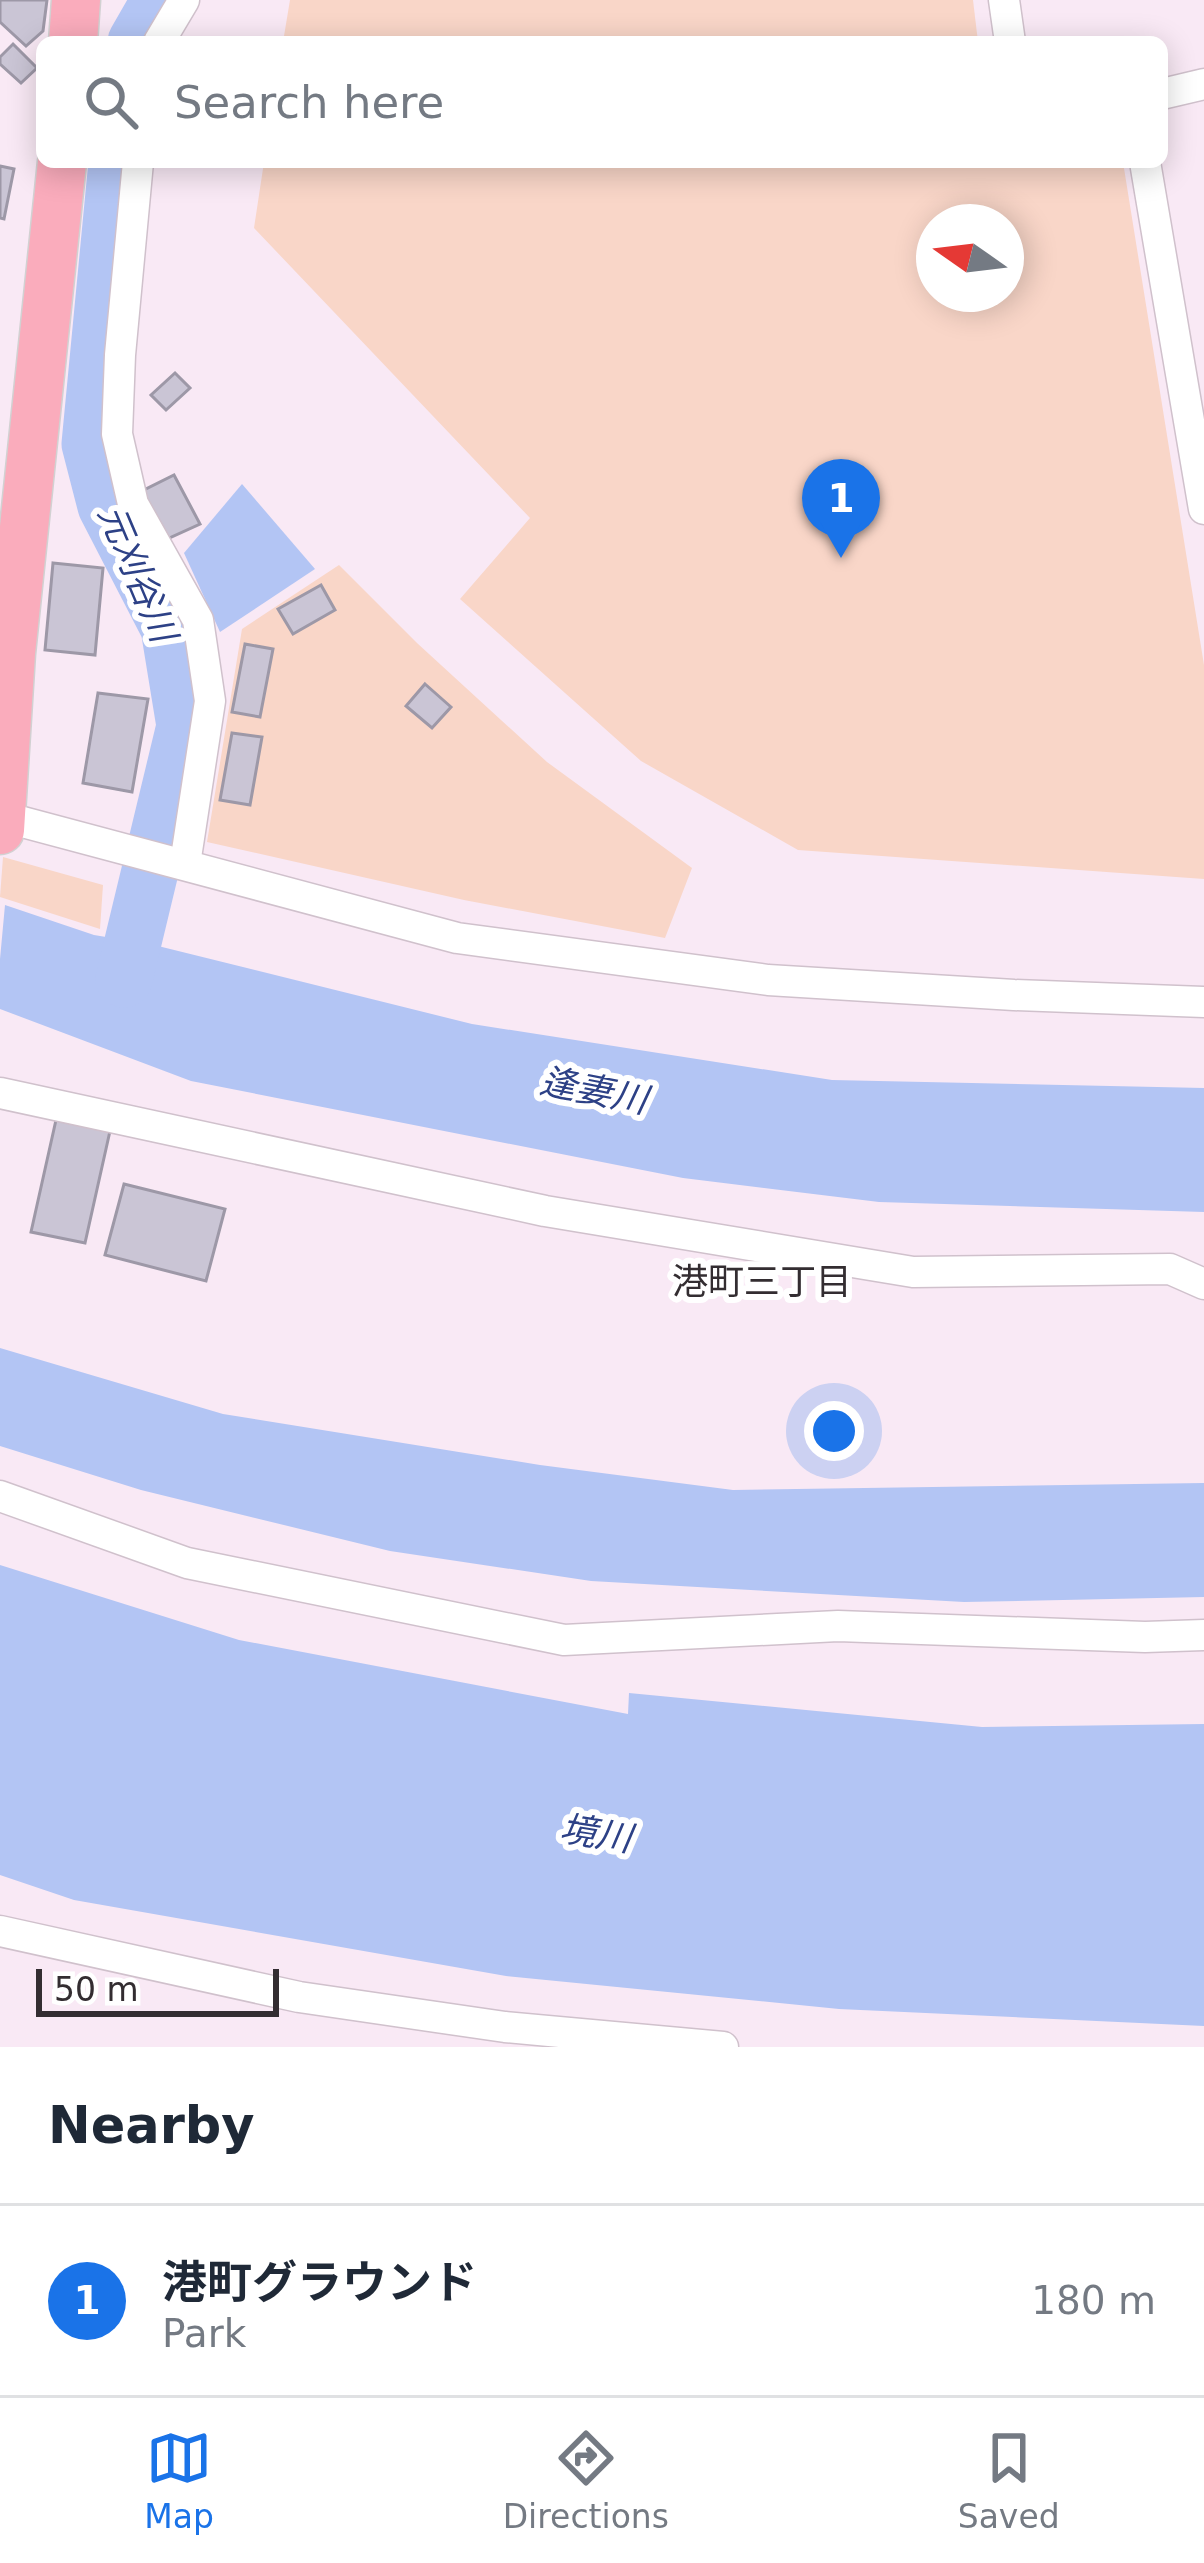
<!DOCTYPE html>
<meta charset="utf-8">
<style>
body{margin:0;font-family:"DejaVu Sans","Noto Sans JP",sans-serif;background:#f2f2f3;color:#1f2937}
.compass{position:absolute;left:916px;top:204px;width:108px;height:108px;border-radius:50%;background:#fff;box-shadow:0 6px 30px #0003;rotate:284deg}
.scale{position:absolute;left:36px;bottom:30px;width:243px;box-sizing:border-box;padding-left:12px;border:6px solid #332d31;border-top:0;font-size:33px;line-height:42px;white-space:nowrap;color:#332d31;-webkit-text-stroke:9px #fff;paint-order:stroke}
.you{position:absolute;left:834px;top:1431px;width:42px;height:42px;margin:-30px;border:9px solid #fff;border-radius:50%;background:#1a73e8;box-shadow:0 0 0 18px #1a73e833}
.badge{display:grid;place-items:center;width:78px;height:78px;border-radius:50%;background:#1a73e8;color:#fff;font-size:39px;font-weight:700}
.pin{position:absolute;translate:-50% -99px;filter:drop-shadow(0 3px 6px #0008)}
.pin::after{content:'';position:absolute;top:63px;width:42px;height:36px;background:inherit;clip-path:polygon(0 0,100% 0,50% 100%)}
.list{margin:0;padding:0;list-style:none}
h2{display:flex;justify-content:space-between;align-items:center;height:156px;margin:0;padding:0 48px;font-size:51px}
h2 small{font-size:39px;font-weight:400;color:#747a83}
.list li{display:grid;grid-template-columns:78px 1fr auto;gap:36px;align-items:center;box-sizing:border-box;height:192px;padding:0 48px;border-top:3px solid #e0e1e3}
.list b{display:block;font-size:45px;white-space:nowrap}
.list p{margin:0;font-size:39px;white-space:nowrap;color:#747a83}
.list em{font-size:39px;font-style:normal;color:#747a83}
.icon{flex:none;width:66px;height:66px;fill:none;stroke:currentColor;stroke-width:2;stroke-linecap:round;stroke-linejoin:round}
.map{position:relative;flex:none;width:1204px;height:2047px;overflow:hidden}
.search{position:absolute;background:#fff;box-shadow:0 6px 30px #0003;left:36px;right:36px;top:36px;height:132px;display:flex;align-items:center;gap:30px;box-sizing:border-box;padding:0 42px;border-radius:18px;color:#747a83;font-size:45px}
.sheet{height:348px;background:#fff}
nav{display:flex;justify-content:space-around;align-items:center;box-sizing:border-box;height:168px;border-top:3px solid #e0e1e3;background:#fff;font-size:33px;color:#747a83}
nav a{display:grid;justify-items:center;gap:6px}
nav .on{color:#1a73e8}
.map>svg:first-child{display:block}
.green{fill:#f9d6c8;fill-rule:evenodd}
.water{fill:#b3c5f4}
.lines{fill:none;stroke-linecap:round;stroke-linejoin:round}
.river{stroke:#b3c5f4;stroke-width:57}
.building{fill:#cac5d5;stroke:#9d98a7;stroke-width:3}
.street-casing{stroke:#d0c1cc;stroke-width:33}
.primary-casing{stroke:#d2d1d2;stroke-width:51}
.street{stroke:#fff;stroke-width:30}
.primary{stroke:#faacbc;stroke-width:48}
.labels{text-anchor:middle;stroke-width:12;stroke-linejoin:round;paint-order:stroke}
.water-label{font-size:36px;font-style:italic;fill:#2d4186;stroke:#fff}
.neighbourhood-label{font-size:36px;fill:#332d31;stroke:#fff}
</style>
<div class="map">
<svg width="1204" height="2047" viewBox="0 0 1204 2047">
<rect width="100%" height="100%" fill="#f9e9f5"/>
<g class="green">
<polygon points="290,0 973,0 978,42 283,42"/>
<path d="M264 162H1123L1204 665V879L798 850 641 761 460 599 530 518 254 228ZM934 222H1006V294H934Z"/>
<polygon points="339,565 417,643 547,762 692,868 665,938 464,900 207,842 242,629"/>
<polygon points="3,857 103,885 100,929 0,897"/>
</g>
<g class="water">
<polygon points="242,484 315,569 220,632 184,553"/>
<polygon points="5,905 94,935 154,945 472,1024 832,1080 1204,1088 1204,1212 879,1202 683,1178 191,1081 0,1009 0,959"/>
<polygon points="0,1348 223,1414 540,1465 733,1490 1204,1483 1204,1597 964,1602 591,1581 390,1551 141,1490 0,1446"/>
<polygon points="0,1565 239,1640 628,1714 629,1693 982,1727 1204,1724 1204,2026 839,2009 506,1976 74,1900 0,1875"/>
</g>
<g class="lines">
<g class="river">
<polyline points="136,42 160,0"/>
<polyline points="117,162 90,444 106,506 169,628 185,726 124,979"/>
</g>
</g>
<g class="building">
<polygon points="0,0 47,0 43,31 26,46 0,22"/>
<polygon points="13,44 37,68 21,83 0,64 0,57"/>
<polygon points="0,166 14,169 4,219 0,218"/>
<polygon points="175,373 190,388 166,410 151,395"/>
<polygon points="174,475 200,524 167,539 142,491"/>
<polygon points="53,563 103,568 95,655 45,650"/>
<polygon points="321,585 335,610 293,634 278,609"/>
<polygon points="245,644 273,649 260,717 232,712"/>
<polygon points="425,684 451,707 432,728 406,706"/>
<polygon points="98,693 148,699 132,792 83,783"/>
<polygon points="232,733 262,737 250,805 220,800"/>
<polygon points="56,1120 110,1131 85,1243 31,1232"/>
<polygon points="124,1184 225,1209 206,1281 105,1255"/>
</g>
<g class="lines">
<defs>
<g id="street">
<polyline points="1004,0 1010,42"/>
<polyline points="159,42 184,0"/>
<polyline points="1162,94 1204,84"/>
<polyline points="138,162 120,355 117,434 133,504 198,620 210,701 185,864"/>
<polyline points="1145,162 1204,509"/>
<polyline points="0,816 457,938 768,980 1014,995 1204,1002"/>
<polyline points="0,1093 545,1211 913,1272 1170,1269 1204,1284"/>
<polyline points="0,1496 187,1563 564,1640 838,1626 1145,1637 1204,1635"/>
<polyline points="0,1931 299,1997 505,2027 723,2047"/>
</g>
<g id="primary">
<polyline points="73,42 76,0"/>
<polyline points="0,830 11,653 62,162"/>
</g>
</defs>
<use href="#street" class="street-casing"/>
<use href="#primary" class="primary-casing"/>
<use href="#street" class="street"/>
<use href="#primary" class="primary"/>
</g>
<g class="labels">
<g class="water-label">
<text transform="translate(138 573) rotate(67)" y="13">元刈谷川</text>
<text transform="translate(594 1090) rotate(11)" y="13">逢妻川</text>
<text transform="translate(596 1833) rotate(9)" y="13">境川</text>
</g>
<g class="neighbourhood-label">
<text x="762" y="1294">港町三丁目</text>
</g>
</g>
</svg>
<svg class="compass" viewBox="-18 -18 36 36"><path d="M0-13l5 13h-10z" fill="#e53935"/><path d="M0 13l5-13h-10z" fill="#747a83"/></svg>
<div class="scale">50 m</div>
<div class="you"></div>
<div class="pin badge" style="left:841px;top:558px">1</div>
<div class="search"><svg class="icon" aria-label="search" viewBox="0 0 24 24"><circle cx="10" cy="10" r="6"/><path d="M15 15l6 6"/></svg>Search here</div>
</div>
<section class="sheet">
<h2>Nearby<small></small></h2>
<ul class="list">
<li><span class="badge">1</span><div><b>港町グラウンド</b><p>Park</p></div><em>180 m</em></li>
</ul>
</section>
<nav>
<a class="on"><svg class="icon" aria-label="map" viewBox="0 0 24 24"><path d="M3 6l6-2 6 2 6-2v14l-6 2-6-2-6 2zM9 4v14M15 6v14"/></svg>Map</a>
<a><svg class="icon" aria-label="directions" viewBox="0 0 24 24"><path d="M12 3l9 9-9 9-9-9zM9 14v-3h6M13 9l2 2-2 2"/></svg>Directions</a>
<a><svg class="icon" aria-label="saved" viewBox="0 0 24 24"><path d="M7 4h10v16l-5-4-5 4z"/></svg>Saved</a>
</nav>
